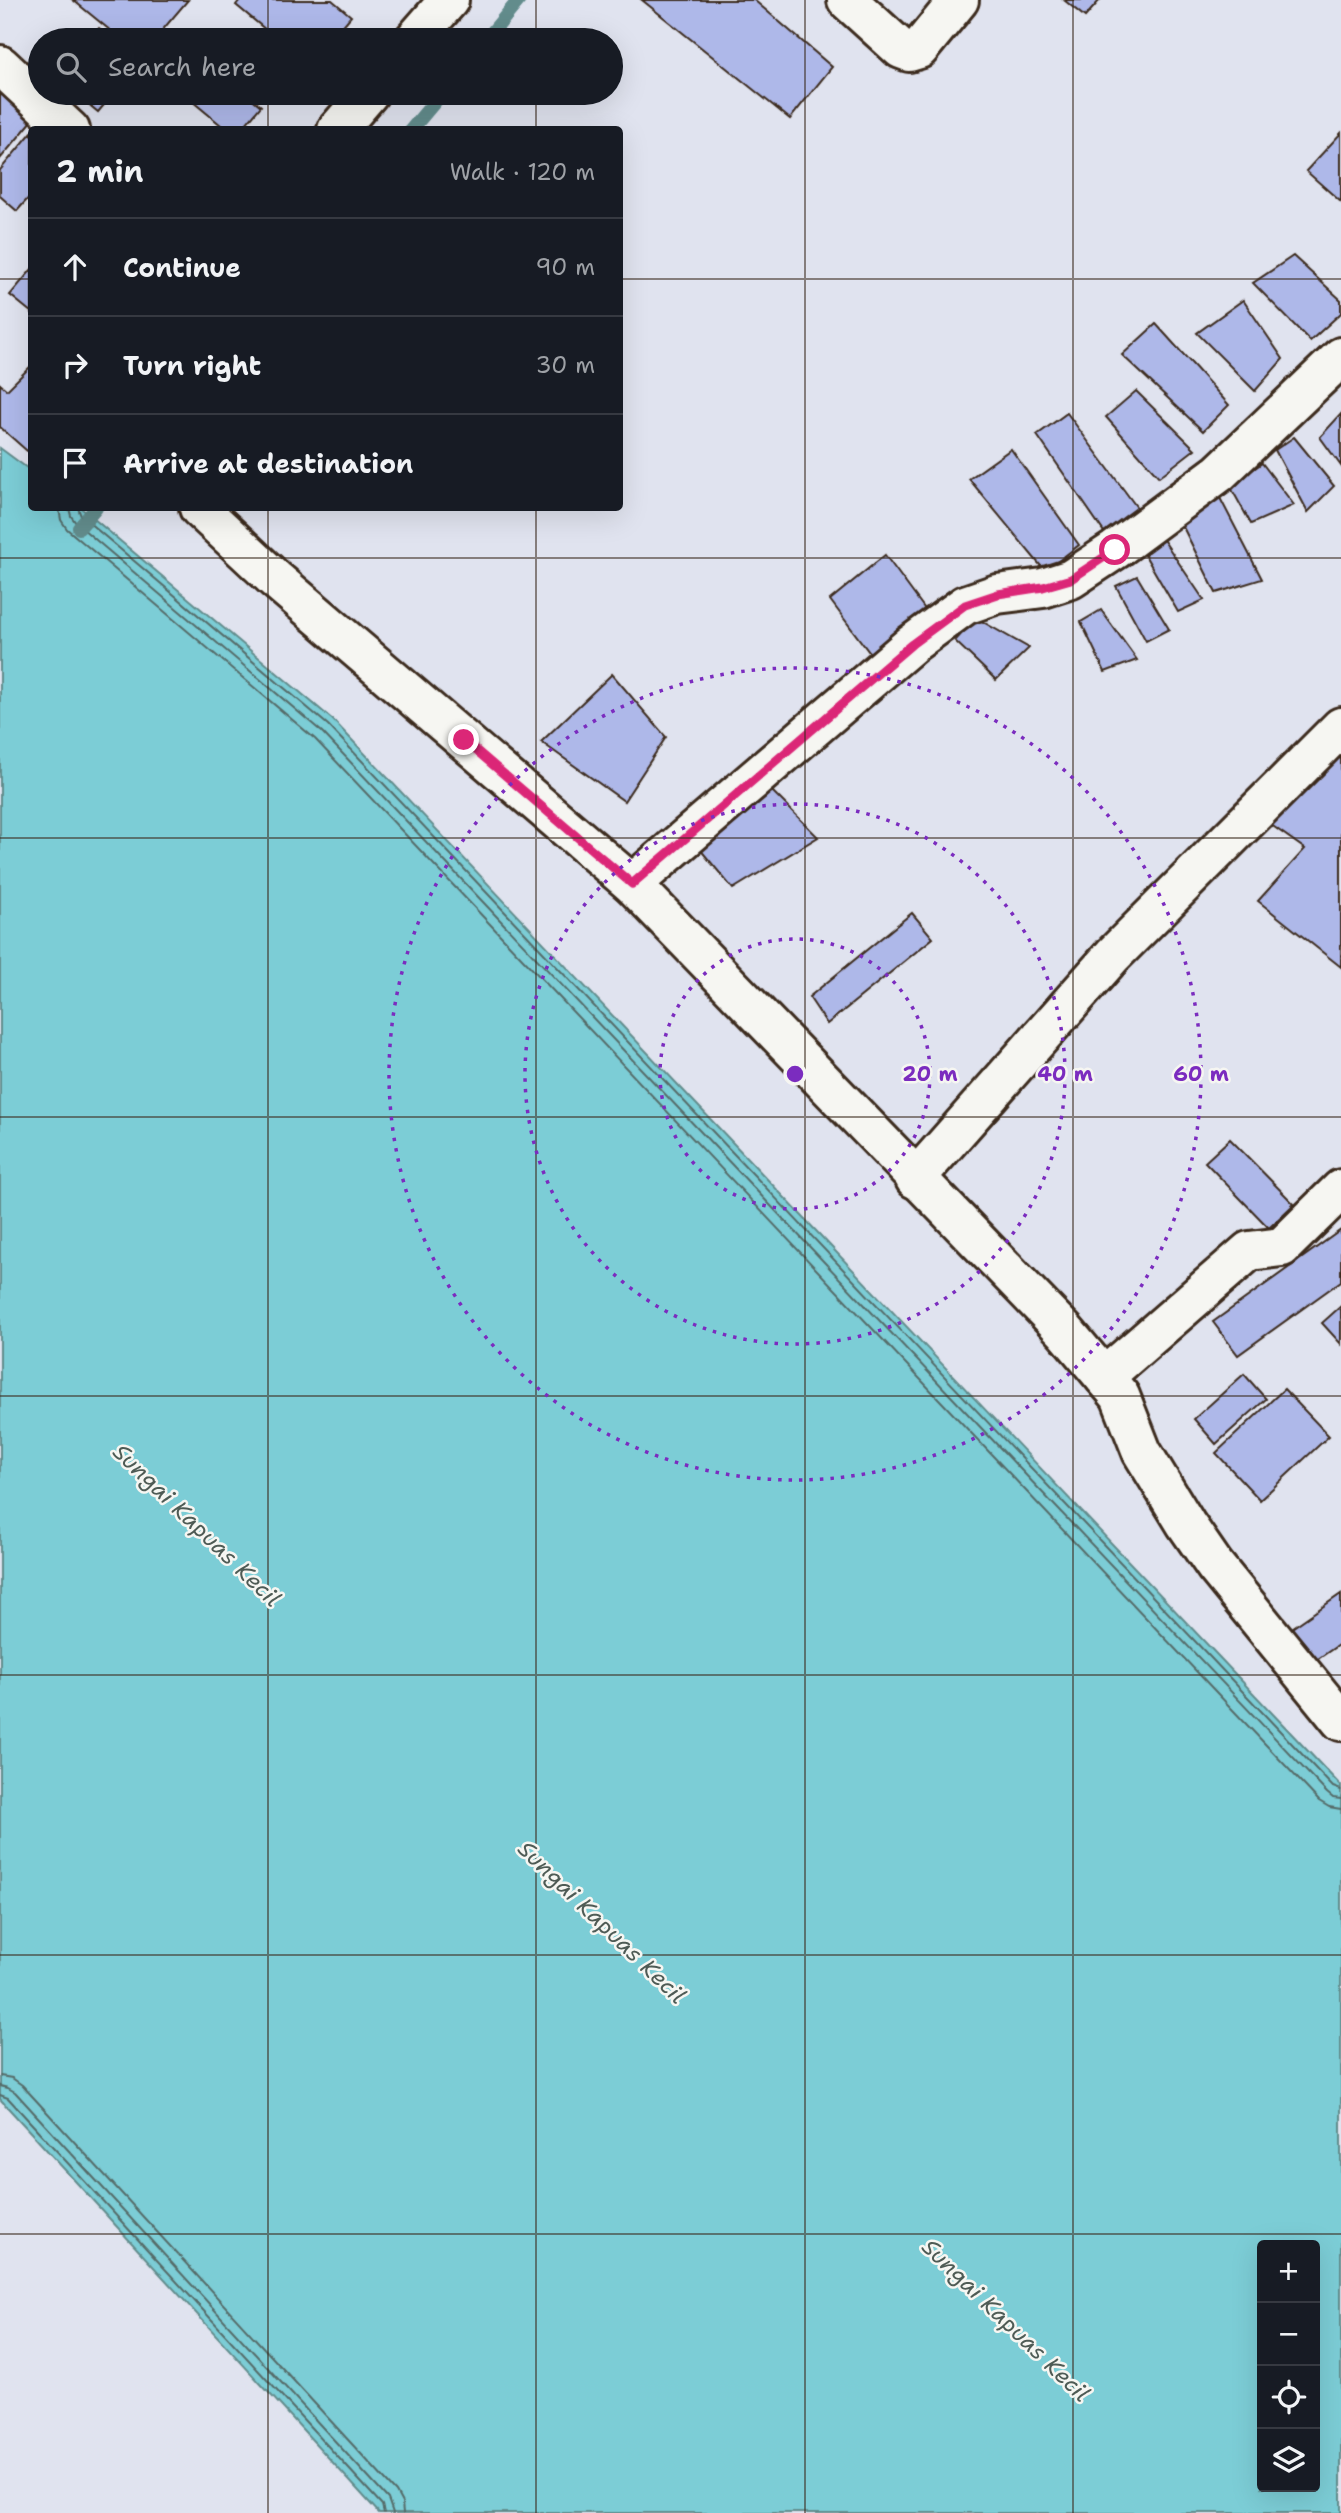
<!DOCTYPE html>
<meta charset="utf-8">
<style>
body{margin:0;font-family:"Shantell Sans",sans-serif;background:#20242c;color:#f1f3f6}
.controls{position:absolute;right:21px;bottom:21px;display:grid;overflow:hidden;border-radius:7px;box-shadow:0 7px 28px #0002}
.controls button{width:63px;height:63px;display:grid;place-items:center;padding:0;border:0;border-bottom:2px solid #363941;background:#171b24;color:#f1f3f6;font:35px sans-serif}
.stop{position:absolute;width:21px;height:21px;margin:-16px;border:5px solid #db2777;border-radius:50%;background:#fff}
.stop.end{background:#db2777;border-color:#fff;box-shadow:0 2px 7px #0008}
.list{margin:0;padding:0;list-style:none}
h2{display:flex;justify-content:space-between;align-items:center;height:91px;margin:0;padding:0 28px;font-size:30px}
h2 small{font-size:23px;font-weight:400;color:#9ea1a6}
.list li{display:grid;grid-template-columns:46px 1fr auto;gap:21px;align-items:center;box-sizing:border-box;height:98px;padding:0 28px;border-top:2px solid #363941}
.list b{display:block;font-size:26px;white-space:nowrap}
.list em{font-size:23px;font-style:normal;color:#9ea1a6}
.icon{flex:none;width:38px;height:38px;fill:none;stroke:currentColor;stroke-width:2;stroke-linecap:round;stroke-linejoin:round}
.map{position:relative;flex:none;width:1341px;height:2513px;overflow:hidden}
.search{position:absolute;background:#171b24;box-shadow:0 7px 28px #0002;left:28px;top:28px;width:595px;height:77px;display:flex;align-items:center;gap:18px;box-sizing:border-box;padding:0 24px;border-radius:38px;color:#9ea1a6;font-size:26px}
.panel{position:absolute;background:#171b24;box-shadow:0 7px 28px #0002;left:28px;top:126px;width:595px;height:385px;border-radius:7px}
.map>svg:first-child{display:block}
.water{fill:#7ccdd6;stroke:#628c8c;stroke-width:2;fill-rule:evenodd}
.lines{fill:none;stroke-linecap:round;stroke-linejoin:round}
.shore{stroke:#556b68;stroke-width:2}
.stream{stroke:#628c8c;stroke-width:14}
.building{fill:#aeb8e9;stroke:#3b2a1e;stroke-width:2}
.minor-casing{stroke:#3b2a1e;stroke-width:44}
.minor{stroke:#f6f6f2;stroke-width:38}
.route{stroke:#db2777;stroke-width:9}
.grid{fill:none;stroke:#3b2a1e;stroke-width:2;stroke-opacity:0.55}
.ring{fill:none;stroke:#7b2cbf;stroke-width:3.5;stroke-dasharray:3.5 7}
.labels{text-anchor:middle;stroke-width:5;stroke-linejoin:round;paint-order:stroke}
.water-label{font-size:23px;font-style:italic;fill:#4e5b55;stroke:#f6f6f2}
.centre{fill:#7b2cbf;stroke:#f6f6f2;stroke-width:3.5}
.ring-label{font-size:21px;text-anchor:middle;font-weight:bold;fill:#7b2cbf;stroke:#f6f6f2;stroke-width:5;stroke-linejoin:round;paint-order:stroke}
</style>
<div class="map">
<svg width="1341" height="2513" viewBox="0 0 1341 2513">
<rect width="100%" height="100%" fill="#e0e3ef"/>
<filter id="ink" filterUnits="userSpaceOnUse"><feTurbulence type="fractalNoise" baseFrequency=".0143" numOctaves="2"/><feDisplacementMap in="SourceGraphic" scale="14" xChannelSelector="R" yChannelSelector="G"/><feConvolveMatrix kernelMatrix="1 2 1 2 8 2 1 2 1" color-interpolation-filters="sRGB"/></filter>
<g filter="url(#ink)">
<path class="water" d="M0 448 31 471 32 508H81L333 720 1341 1786V2513H379L0 2099ZM1262 2245H1315V2487H1262Z"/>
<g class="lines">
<g class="shore">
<polyline points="59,508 61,520 67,529 315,739 1319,1801 1329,1807 1341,1809"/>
<polyline points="69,508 71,516 76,523 322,732 1327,1793 1333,1798 1341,1799"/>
<polyline points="78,508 81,516 328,725 1333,1787 1341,1790"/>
<polyline points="0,2076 12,2078 22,2085 396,2492 402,2503 403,2513"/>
<polyline points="0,2086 8,2088 15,2092 388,2499 393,2513"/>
<polyline points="0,2095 8,2098 382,2505 384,2513"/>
</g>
<g class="stream">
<polyline points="486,40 519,0"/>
<polyline points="411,130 442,93"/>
<polyline points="79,528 96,508"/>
</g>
</g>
<g class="building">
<polygon points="73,0 188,0 154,40 122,40"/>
<polygon points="240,0 332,0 351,16 331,40 278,40 236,5"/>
<polygon points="642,0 754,0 832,67 790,119"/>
<polygon points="1064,0 1100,0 1085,17"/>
<polygon points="99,28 114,40 88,40"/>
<polygon points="0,72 43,108 0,159"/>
<polygon points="75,93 114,93 98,112"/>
<polygon points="188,93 245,93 261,106 241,130 227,130 186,96"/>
<polygon points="32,132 32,194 17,211 0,196 0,170"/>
<polygon points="1341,133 1341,202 1306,171"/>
<polygon points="1293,256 1341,300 1341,313 1310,341 1253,283"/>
<polygon points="32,269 32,313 10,295"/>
<polygon points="1243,300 1283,359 1255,391 1197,333"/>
<polygon points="1156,324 1229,405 1203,431 1122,355"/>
<polygon points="32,365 32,446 27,451 0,427 0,384 7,390"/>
<polygon points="1136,391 1195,449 1159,477 1106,417"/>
<polygon points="1067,413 1138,509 1106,535 1037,435"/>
<polygon points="1341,414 1341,466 1320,437"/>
<polygon points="1294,437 1334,486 1308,512 1275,450"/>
<polygon points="1011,449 1079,545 1045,571 969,479"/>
<polygon points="1262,463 1294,505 1251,524 1230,486"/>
<polygon points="1219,496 1262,579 1216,593 1181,523"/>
<polygon points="1162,538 1204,600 1178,612 1142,550"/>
<polygon points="885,555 927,612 872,656 830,600"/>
<polygon points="1137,576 1169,629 1146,641 1116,586"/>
<polygon points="1101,610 1137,660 1105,672 1081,622"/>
<polygon points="976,618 1029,648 996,680 955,641"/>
<polygon points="612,674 666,737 624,801 541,742"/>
<polygon points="1341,753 1341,967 1258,901 1305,849 1267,822"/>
<polygon points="765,784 818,837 733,889 699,848"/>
<polygon points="912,913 933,938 827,1024 809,997"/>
<polygon points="1230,1139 1294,1204 1269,1228 1205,1162"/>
<polygon points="1341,1230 1341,1281 1238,1355 1213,1322"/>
<polygon points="1341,1306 1341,1344 1322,1323"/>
<polygon points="1244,1374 1266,1399 1216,1444 1194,1419"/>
<polygon points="1284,1389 1329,1436 1260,1500 1216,1453"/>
<polygon points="1341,1594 1341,1643 1312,1663 1289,1630"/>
</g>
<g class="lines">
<defs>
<g id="minor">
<polyline points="847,0 901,49 909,52 919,49 959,0"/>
<polyline points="414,40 449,0"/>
<polyline points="0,65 70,130"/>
<polyline points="337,130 369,93"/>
<polyline points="199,508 275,579 632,884 1065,1331 1120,1396 1142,1452 1186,1524 1215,1566 1341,1721"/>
<polyline points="632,884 912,644 965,605 997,594 1043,588 1071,579 1115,550 1219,473 1341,357"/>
<polyline points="915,1179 1113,955 1341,727"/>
<polyline points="1104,1377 1249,1251 1282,1247 1341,1189"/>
</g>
</defs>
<use href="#minor" class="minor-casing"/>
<use href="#minor" class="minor"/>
</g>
</g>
<g class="lines" filter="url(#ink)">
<polyline class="route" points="464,740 632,884 912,644 965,605 998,594 1043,587 1071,579 1115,550"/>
</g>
<path class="grid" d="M268 0V40M536 0V40M805 0V2513M1073 0V2513M268 93V130M536 93V130M0 279H32M620 279H1341M268 508V2513M536 508V2513M0 558H1341M0 838H1341M0 1117H1341M0 1396H1341M0 1675H1341M0 1955H1341M0 2234H1341"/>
<g class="ring">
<circle cx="795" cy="1074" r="135"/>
<circle cx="795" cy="1074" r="270"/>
<circle cx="795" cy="1074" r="406"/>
</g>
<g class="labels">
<g class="water-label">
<text transform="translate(197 1525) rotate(44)" y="8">Sungai Kapuas Kecil</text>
<text transform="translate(602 1922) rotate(44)" y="8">Sungai Kapuas Kecil</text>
<text transform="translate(1006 2320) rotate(44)" y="8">Sungai Kapuas Kecil</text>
</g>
</g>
<circle cx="795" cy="1074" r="10" class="centre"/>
<g class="ring-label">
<text x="930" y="1081">20 m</text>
<text x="1065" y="1081">40 m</text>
<text x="1201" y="1081">60 m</text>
</g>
</svg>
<div class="controls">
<button>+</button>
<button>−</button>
<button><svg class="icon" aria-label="locate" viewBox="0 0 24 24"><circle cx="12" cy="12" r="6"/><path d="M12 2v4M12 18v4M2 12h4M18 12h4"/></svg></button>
<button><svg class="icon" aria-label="layers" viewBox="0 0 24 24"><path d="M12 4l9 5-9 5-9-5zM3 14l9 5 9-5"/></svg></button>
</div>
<div class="stop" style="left:1115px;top:550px"></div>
<div class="stop end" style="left:464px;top:740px"></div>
<div class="search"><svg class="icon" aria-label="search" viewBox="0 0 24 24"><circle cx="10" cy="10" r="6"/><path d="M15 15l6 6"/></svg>Search here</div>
<section class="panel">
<h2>2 min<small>Walk · 120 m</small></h2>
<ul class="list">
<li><svg class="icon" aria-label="ahead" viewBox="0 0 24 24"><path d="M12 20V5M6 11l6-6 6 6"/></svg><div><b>Continue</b></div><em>90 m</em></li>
<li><svg class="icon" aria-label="right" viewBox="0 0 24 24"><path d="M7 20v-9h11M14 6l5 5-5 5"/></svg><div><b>Turn right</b></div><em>30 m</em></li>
<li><svg class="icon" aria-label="arrive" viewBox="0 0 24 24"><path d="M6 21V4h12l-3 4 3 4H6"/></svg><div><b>Arrive at destination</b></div></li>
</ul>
</section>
</div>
